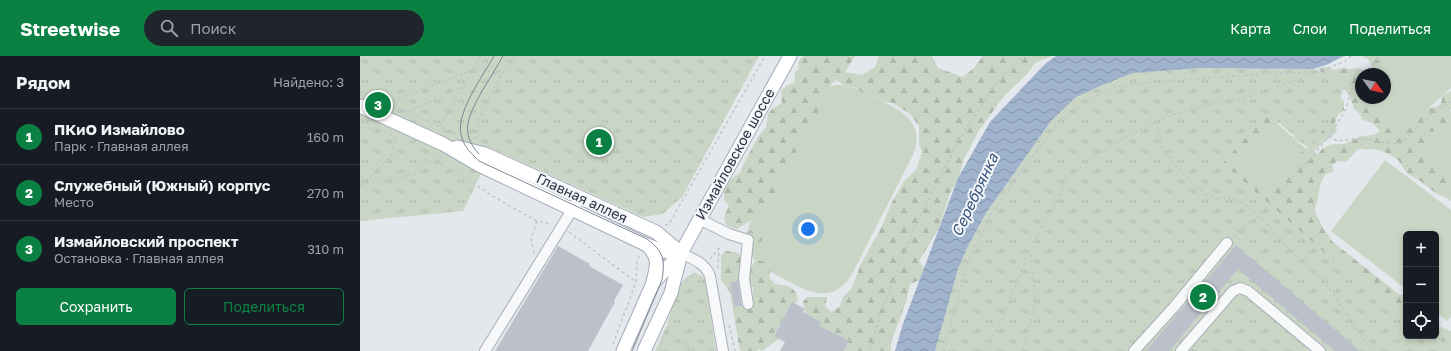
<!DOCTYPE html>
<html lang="ru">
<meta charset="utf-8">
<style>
body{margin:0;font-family:"Golos Text",sans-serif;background:#20242c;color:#f1f3f6}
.controls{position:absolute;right:12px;bottom:12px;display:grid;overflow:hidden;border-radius:6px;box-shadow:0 2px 6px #0003}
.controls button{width:36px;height:36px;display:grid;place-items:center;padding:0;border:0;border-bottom:1px solid #363941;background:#171b24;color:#f1f3f6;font:20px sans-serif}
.compass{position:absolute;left:995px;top:12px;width:36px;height:36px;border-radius:50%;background:#171b24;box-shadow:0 2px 6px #0003;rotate:123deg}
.you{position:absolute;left:448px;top:173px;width:14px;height:14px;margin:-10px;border:3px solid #fff;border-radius:50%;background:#1a73e8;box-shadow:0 0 0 6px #1a73e833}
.badge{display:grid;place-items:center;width:26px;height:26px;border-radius:50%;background:#0b8043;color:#fff;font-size:13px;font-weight:700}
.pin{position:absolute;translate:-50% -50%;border:2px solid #fff;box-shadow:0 1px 4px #0006}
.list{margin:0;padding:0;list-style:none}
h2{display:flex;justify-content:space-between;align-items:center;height:52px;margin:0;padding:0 16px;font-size:17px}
h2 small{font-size:13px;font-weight:400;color:#9ea1a6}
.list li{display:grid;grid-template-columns:26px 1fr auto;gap:12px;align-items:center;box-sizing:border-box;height:56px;padding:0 16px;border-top:1px solid #363941}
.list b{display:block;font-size:15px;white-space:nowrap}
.list p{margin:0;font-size:13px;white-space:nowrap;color:#9ea1a6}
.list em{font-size:13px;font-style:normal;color:#9ea1a6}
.actions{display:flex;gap:8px;padding:12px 16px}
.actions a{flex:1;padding:9px 0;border:1px solid #0b8043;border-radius:6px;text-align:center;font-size:14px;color:#0b8043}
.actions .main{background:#0b8043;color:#fff}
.icon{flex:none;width:22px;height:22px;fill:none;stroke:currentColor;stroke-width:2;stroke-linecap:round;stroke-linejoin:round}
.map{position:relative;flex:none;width:1091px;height:295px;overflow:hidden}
header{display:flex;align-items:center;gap:24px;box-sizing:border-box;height:56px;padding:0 20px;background:#0b8043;color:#fff}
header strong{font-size:19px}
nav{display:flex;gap:22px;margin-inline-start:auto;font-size:14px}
.search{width:280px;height:36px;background:#20242c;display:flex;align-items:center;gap:10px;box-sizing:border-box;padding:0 14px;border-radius:22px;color:#9ea1a6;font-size:15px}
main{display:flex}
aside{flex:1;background:#171b24}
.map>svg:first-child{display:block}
.grass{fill:#c9d6c5}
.forest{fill:url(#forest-firs);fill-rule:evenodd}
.park{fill:url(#park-tufts)}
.water{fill:url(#water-waves)}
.building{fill:#bbc0ca}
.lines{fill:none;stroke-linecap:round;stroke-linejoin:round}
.minor-casing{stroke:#a9aeb7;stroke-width:12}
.major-casing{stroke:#a3abb8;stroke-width:15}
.path{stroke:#c2c5cb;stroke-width:1.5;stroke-dasharray:3 3;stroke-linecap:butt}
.minor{stroke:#f7f8fa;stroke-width:10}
.major{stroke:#fff;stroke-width:13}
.tram{stroke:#7d8696;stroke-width:1}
.labels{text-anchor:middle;stroke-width:4;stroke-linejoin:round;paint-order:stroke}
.street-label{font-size:14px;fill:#2b3445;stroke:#f4f6f9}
.water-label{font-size:15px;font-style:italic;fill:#34527a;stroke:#f4f6f9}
</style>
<header>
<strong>Streetwise</strong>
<div class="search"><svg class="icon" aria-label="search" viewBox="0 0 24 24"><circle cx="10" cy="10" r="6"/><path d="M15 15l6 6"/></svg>Поиск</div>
<nav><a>Карта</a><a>Слои</a><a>Поделиться</a></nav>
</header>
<main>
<aside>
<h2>Рядом<small>Найдено: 3</small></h2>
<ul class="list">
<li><span class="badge">1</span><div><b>ПКиО Измайлово</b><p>Парк · Главная аллея</p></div><em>160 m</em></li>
<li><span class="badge">2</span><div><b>Служебный (Южный) корпус</b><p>Место</p></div><em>270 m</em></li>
<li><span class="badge">3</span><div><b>Измайловский проспект</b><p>Остановка · Главная аллея</p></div><em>310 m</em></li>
</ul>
<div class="actions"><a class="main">Сохранить</a><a>Поделиться</a></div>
</aside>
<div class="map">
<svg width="1091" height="295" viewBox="0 0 1091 295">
<defs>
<pattern id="forest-firs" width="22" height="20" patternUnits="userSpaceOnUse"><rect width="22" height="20" fill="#c9d6c5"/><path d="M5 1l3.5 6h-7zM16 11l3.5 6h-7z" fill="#adb8ab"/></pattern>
<pattern id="park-tufts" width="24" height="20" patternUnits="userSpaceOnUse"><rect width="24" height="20" fill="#c9d6c5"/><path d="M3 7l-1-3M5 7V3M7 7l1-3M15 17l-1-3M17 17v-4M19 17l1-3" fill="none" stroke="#adb8ab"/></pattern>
<pattern id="water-waves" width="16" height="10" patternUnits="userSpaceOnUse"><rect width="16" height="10" fill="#9fb4cc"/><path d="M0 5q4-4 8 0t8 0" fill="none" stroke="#8293a7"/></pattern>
</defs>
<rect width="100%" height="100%" fill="#e4e7ec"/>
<g class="grass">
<polygon points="1033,0 1091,0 1091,32 1034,84 991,38 1001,29 1001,42 1025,42 1025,18 1013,18"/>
<path d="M475 29C491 28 503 35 516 42 542 55 566 66 553 99L491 220C472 248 450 237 426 224 401 211 377 200 390 167L452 47 468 32Z"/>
<polygon points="1078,60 1091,69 1091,119 1054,91"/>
<polygon points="910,61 945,92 904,138 869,107"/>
<polygon points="1025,104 1091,154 1091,260 1087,265 1076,256 1076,178 1046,178 1046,233 971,175"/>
</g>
<g class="forest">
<path d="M443 0H495L485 16 502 19 515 11 519 0H572L578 12 603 21 614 12 623 0H691L675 7 668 17 644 40 618 76 604 103 598 123 590 137 579 172 559 205 564 212 560 224 550 228 546 246 531 286V295H484L489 284 466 273 456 295H445L461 266 446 258 443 246 447 241H467L465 250 471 256 480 250 483 241 492 232 500 210 522 170 531 148 544 125 556 114 562 96 559 89V70L550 58 533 47 522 45 513 40 507 41 497 32 483 29 477 24 472 27 468 38 434 100C422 108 427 108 424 119 423 123 419 126 418 130 415 136 415 141 412 148L406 149 393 163 377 173 366 169 364 161 369 150 364 144V131L372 122 380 117 383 109 398 81 406 71 408 58 412 53 422 47 421 35 426 30 434 27 435 17 439 12 438 6Z"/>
<path d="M1002 0H1039L1035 7 1020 18H1001L1000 42 1007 47H1015L1019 54 1017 60 1026 67H1032L1037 75 1051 67V59C1061 52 1071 54 1081 48L1082 40 1091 35V53L1090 54 1091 57V76L1088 71H1079L1076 75 1069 76C1072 84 1073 91 1067 97L1077 105 1088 109 1091 111V145L1087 142 1077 138 1060 125 1047 117 1038 104 1029 98 1019 94 1008 93H998L986 106 978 105 972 109 974 116 965 118 960 129 958 143 955 152V156L963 172 973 186 1040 239H1046V277L596 229 962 17 958 12 969 11 973 14 983 12 990 13 999 12 1007 17 1012 11 1009 4ZM985 33 991 44 994 53 1000 58 1002 64 1012 67 1020 75 1014 79 1002 80 984 88H973L963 92 958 98 954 95C961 87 970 83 977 75L975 67 977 60 984 54V45L974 35ZM915 66C925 68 933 71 935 83L941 87 948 88 949 93 945 92 908 133 892 127 876 113V106L885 96 891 91 897 80 904 70Z"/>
<path d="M395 172H403L408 179C401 187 395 190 384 190L383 179Z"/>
<path d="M366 195 376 196 382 201 380 212 381 222 379 225 370 226 374 251 383 250 393 244V232L387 224 389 213 396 204 406 206 411 213 409 221 415 228C427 230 435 229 438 243L435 248 432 246 414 279 419 283 402 295 398 293 397 295H380L370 236 361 224V199Z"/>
<polygon points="1076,266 1079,270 1091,275 1091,295 1076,280"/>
</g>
<g class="park">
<polygon points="0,0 399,0 322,141 303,158 283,161 133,93 103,155 0,165"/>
<polygon points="842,12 953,13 987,24 971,64 948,92 908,57 863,107 965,197 1046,257 1046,280 1076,280 1076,279 1085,286 1091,286 1091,295 575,295 598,213 607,192 626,157 691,65 716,41 745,28 773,17"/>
<path d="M335 217 343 221 345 224 356 295H295C299 286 303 278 307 269 312 255 317 219 335 217Z"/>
</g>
<polygon class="water" points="696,0 984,0 966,9 953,13 842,12 773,17 745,28 716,41 691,65 626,157 607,192 598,213 575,295 535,295 543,268 598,122 630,66 685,8"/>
<g class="building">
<polygon points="876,189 979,277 1000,295 975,295 878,213 809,295 786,295"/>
<polygon points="198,190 230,208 229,210 263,229 254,245 255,246 228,295 135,295"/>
<polygon points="378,225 382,250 374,251 370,226"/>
<polygon points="432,246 445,253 443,256 461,266 459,270 489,284 484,295 420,295 425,286 414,280"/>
</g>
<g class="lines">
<defs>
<g id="minor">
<polyline points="339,163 369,178 388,184 384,223 388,248"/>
<path d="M321 197C333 203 345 207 350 220L363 295"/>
<polyline points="125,295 220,141"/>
<polyline points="774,295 814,251 867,187"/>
<polyline points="821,295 873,235 880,232 888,235 960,295"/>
</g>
<g id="major">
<polyline points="0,50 83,88 119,109 287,189 303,195 321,197"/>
<polyline points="97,91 125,98 296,176 321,197"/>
<path d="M287 189C300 202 297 209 293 226"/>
<polyline points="263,295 293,227 320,198"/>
<polyline points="284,295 311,237 321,197 430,0"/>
</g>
</defs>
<use href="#minor" class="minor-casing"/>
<use href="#major" class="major-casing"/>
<g class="path">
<polyline points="1004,18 1020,0"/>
<polyline points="0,35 99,79"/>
<polyline points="27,47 121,11 140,21"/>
<polyline points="47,56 102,31"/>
<polyline points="795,66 799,76 802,93 825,120 845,138 856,142 871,142 884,148 899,159 925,189 964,225 1012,295"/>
<polyline points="80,70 121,0"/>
<polyline points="0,71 22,75 36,81 32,98 16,116 1,128"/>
<polyline points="969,80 977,85 1001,82 1032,88 1041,87 1076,54 1091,46"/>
<polyline points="115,83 122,53 153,0"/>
<polyline points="1001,90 1001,82"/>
<polyline points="80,100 82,109"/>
<polyline points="0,129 55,118 66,104 92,113 134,141 177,165 191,168"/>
<polyline points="305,169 309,168 405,0"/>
<polyline points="209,176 276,226"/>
<polyline points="874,181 899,159 952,101 971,78 986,53 990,37 1001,22"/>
<polyline points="174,197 171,183 177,165"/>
<polyline points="350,203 359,192"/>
<polyline points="358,212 359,192"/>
<polyline points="326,226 336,217"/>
<polyline points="369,269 375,295"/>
<polyline points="307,277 336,295"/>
<polyline points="253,288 276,226 277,204 280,199"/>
<polyline points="299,295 310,267"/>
<polyline points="510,295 520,259 554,172 599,84 634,30 663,0"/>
<polyline points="584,295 608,204 630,160 671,102 701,64 730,43 755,31 786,27 875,20 960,15 984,6 991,0"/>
<polyline points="621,295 628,287 640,268 670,193 697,144 705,125 718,113 752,88 794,66 825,54 856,47 886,42 958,16"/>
<polyline points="663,295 676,246 670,194"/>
</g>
<use href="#minor" class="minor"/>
<use href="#major" class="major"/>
<g class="tram">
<path d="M134 0C123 20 93 60 102 82 105 92 112 98 119 105L287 183C304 196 305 203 302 224L272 295"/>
<path d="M119 98C98 76 110 58 122 35 129 24 136 12 143 0"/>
</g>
</g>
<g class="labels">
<g class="street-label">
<text transform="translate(375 98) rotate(-61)" y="5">Измайловское шоссе</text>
<text transform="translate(222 142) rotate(25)" y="5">Главная аллея</text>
</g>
<g class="water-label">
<text transform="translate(615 139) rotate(-65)" y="5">Серебрянка</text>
</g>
</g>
</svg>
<div class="controls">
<button>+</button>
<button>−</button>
<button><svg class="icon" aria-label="locate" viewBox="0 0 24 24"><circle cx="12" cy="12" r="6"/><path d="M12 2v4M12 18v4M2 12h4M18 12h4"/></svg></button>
</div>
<svg class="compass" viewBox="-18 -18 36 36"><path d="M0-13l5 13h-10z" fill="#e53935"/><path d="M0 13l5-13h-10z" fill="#9ea1a6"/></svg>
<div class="you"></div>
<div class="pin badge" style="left:239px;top:86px">1</div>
<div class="pin badge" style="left:843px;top:241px">2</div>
<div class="pin badge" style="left:18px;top:49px">3</div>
</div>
</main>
